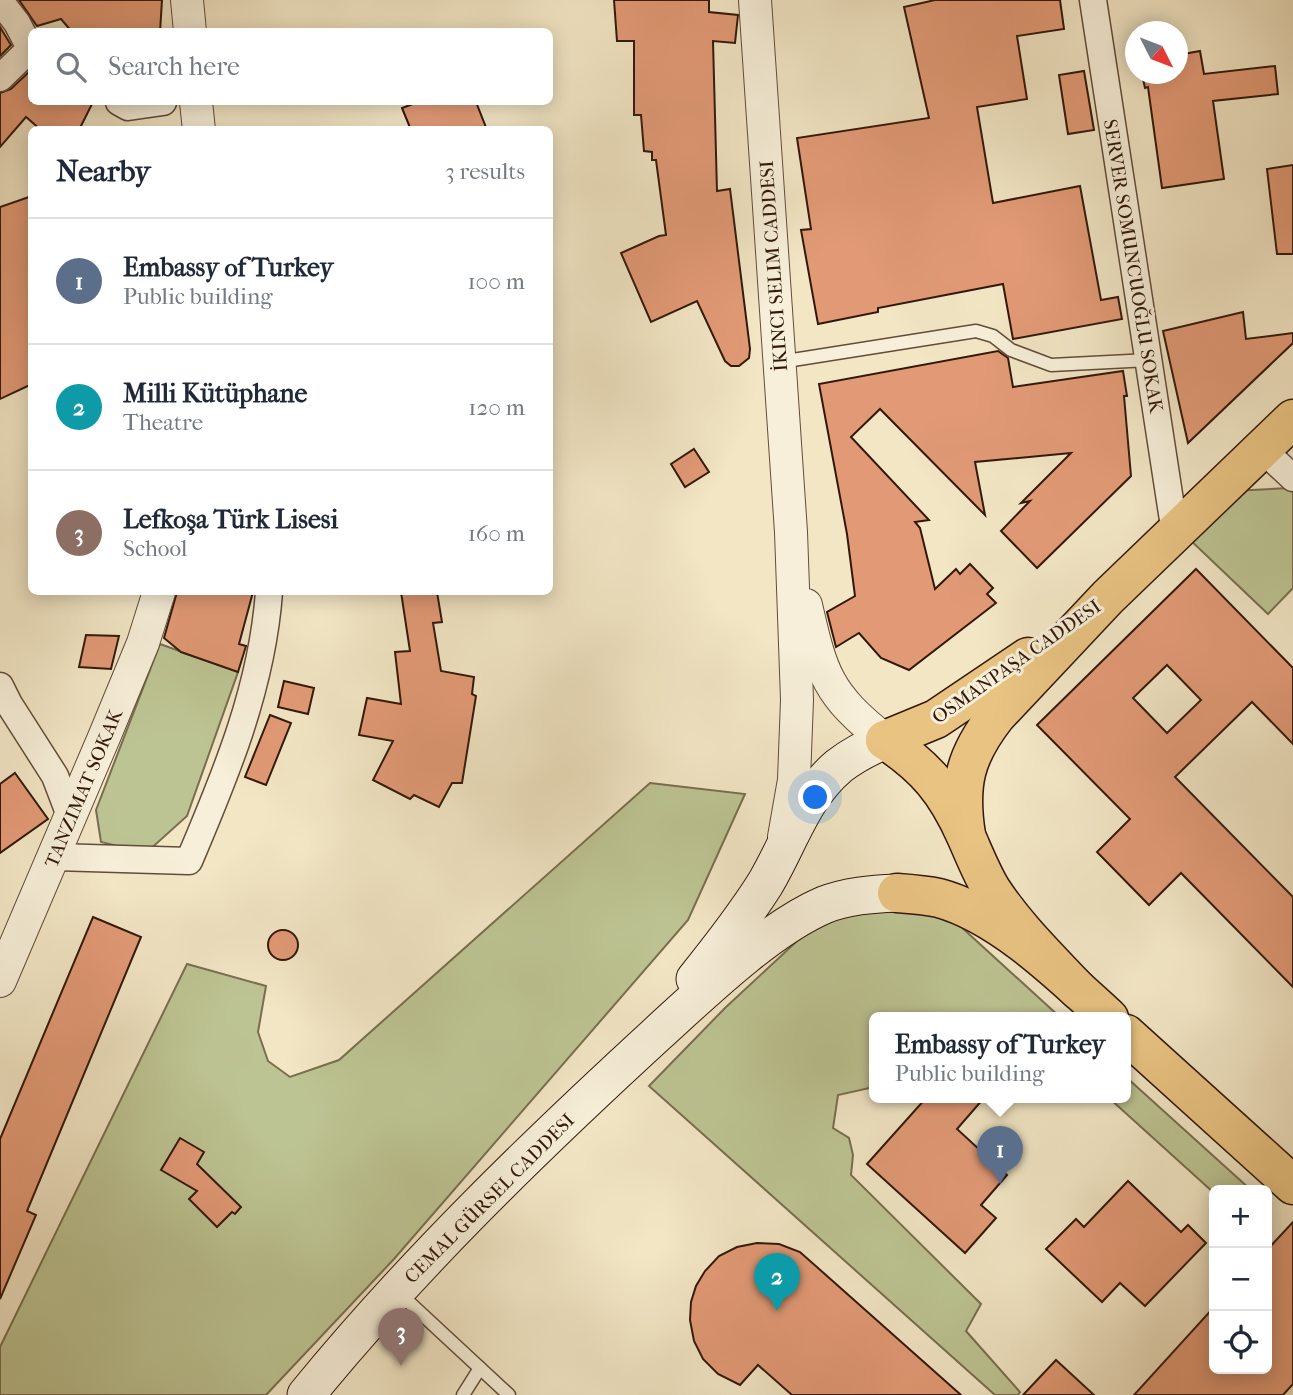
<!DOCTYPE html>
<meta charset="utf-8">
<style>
body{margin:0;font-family:"IM FELL French Canon",serif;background:#f2f2f3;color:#1f2937}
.controls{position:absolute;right:21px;bottom:21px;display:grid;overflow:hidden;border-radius:10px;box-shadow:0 4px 18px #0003}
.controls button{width:63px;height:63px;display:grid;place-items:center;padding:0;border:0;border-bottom:2px solid #e0e1e3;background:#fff;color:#1f2937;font:35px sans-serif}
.compass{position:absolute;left:1125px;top:21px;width:63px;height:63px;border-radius:50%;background:#fff;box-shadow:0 4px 18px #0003;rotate:132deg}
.you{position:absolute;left:816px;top:798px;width:24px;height:24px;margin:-18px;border:5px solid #fff;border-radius:50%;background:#1a73e8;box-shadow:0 0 0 10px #1a73e833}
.badge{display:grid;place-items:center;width:46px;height:46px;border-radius:50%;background:#8f2418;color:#fff;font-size:23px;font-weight:700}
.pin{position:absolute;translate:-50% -58px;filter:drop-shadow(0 2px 4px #0008)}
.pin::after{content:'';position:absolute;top:37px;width:24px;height:21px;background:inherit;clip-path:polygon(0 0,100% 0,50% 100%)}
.popup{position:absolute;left:869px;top:1012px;width:262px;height:91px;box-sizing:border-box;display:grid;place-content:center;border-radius:10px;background:#fff;filter:drop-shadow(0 2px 5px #0005);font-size:23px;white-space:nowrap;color:#747a83}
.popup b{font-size:26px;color:#1f2937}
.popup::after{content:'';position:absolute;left:50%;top:100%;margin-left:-14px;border:14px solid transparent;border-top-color:#fff}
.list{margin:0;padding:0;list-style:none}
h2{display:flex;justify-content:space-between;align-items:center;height:91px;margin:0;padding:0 28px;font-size:30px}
h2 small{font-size:23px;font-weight:400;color:#747a83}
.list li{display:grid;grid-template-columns:46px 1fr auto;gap:21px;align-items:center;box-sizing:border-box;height:126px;padding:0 28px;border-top:2px solid #e0e1e3}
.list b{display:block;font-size:26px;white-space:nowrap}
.list p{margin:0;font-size:23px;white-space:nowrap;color:#747a83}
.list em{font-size:23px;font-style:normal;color:#747a83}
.icon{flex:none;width:38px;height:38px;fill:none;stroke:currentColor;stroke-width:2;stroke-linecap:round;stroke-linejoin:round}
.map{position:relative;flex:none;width:1293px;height:1395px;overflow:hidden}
.search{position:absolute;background:#fff;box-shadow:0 4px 18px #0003;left:28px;top:28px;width:525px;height:77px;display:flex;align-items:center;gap:18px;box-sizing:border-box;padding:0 24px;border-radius:10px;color:#747a83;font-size:26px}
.panel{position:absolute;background:#fff;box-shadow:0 4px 18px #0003;left:28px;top:126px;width:525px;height:469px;border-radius:10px}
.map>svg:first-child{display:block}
.green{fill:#bdc493;stroke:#786e4f;stroke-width:2}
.building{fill:#e29a76;stroke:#32180b;stroke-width:2;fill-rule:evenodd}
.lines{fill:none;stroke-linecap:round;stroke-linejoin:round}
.service-casing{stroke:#624c3a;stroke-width:15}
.minor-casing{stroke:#624c3a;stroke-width:29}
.tertiary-casing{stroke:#624c3a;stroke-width:34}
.secondary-casing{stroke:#32180b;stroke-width:39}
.primary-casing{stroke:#32180b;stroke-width:41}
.service{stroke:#f7efd9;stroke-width:12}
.minor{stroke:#f7efd9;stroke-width:26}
.tertiary{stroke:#f7efd9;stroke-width:32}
.secondary{stroke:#f7efd9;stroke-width:37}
.primary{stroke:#e9c382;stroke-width:38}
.labels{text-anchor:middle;stroke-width:6;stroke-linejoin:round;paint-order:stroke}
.street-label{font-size:19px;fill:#32180b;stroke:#f7efd9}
</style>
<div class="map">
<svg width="1293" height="1395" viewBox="0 0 1293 1395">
<rect width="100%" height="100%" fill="#f2e6c5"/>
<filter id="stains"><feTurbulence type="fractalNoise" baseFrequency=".00286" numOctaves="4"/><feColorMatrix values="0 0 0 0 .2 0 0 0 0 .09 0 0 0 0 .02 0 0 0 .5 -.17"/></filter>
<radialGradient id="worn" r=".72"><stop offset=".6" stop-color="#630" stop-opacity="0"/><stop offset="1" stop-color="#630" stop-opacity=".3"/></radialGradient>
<g class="green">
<polygon points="1289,488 1293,491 1293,588 1268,614 1187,537 1231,491"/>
<polygon points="160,644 238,672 187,816 146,853 101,842 96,810"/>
<polygon points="650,783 745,794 688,920 394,1259 266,1395 0,1395 0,1347 187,964 266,986 258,1032 268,1061 290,1077 339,1060"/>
<polygon points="869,907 947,914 1061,1018 874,1018 874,1087 838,1095 833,1128 849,1138 853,1155 851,1175 981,1304 966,1331 1020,1392 1018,1395 995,1395 649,1086 725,1008 810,929"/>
<polygon points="1126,1077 1251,1190 1214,1190 1214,1193 1109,1098 1126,1098"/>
</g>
<g class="building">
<polygon points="19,0 162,0 160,32 72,32 61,19 37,26"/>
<polygon points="614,0 709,0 709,12 738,15 735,43 713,41 717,191 730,189 750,349 749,358 739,366 731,366 725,361 697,301 651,322 621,253 659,236 666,235 656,160 652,160 652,152 644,151 641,115 634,115 634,41 617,41"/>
<polygon points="935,0 1060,0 1064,29 1017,36 1027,99 977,107 993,203 1080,186 1101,300 1118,297 1122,319 1013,339 1003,284 878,308 878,312 818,324 801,230 811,229 797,138 929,118 904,7"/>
<polygon points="0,27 11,45 0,56"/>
<polygon points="1200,51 1204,74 1275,66 1278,94 1213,101 1224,179 1162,188 1148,87 1145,88 1142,74 1178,74 1178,55"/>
<polygon points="32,69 32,102 93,102 79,130 41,130 26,117 0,147 0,93 11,89"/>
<polygon points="1084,71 1094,130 1068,134 1059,75"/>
<polygon points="418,102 476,102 487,130 411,130 402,108"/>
<polygon points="1293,165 1293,254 1277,254 1267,169"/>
<polygon points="32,196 32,384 0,399 0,207"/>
<polygon points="1243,312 1246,339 1293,333 1293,343 1188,443 1163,331"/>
<polygon points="998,351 1008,358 1013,387 1123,371 1127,396 1124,396 1131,476 1037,568 1001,531 1030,501 1021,503 1071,453 975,462 985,515 880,409 851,437 929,520 915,522 920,528 935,589 956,569 960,574 970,564 993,588 987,594 996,603 909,670 881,658 859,633 836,647 827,612 855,596 847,534 819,384"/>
<polygon points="694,449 709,472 685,487 671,464"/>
<path d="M1196 569 1293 668V744L1252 702 1175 777 1293 897V987L1181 873 1149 905 1097 852 1130 819 1037 725ZM1167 665 1201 700 1167 733 1133 698Z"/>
<polygon points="177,592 253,592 239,644 246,646 238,672 181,652 164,638"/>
<polygon points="401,592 437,592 442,622 433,623 441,671 474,677 472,694 476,696 462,783 452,783 439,807 414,795 410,799 373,780 393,741 359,735 367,698 401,704 395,652 410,651"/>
<polygon points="86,635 119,636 111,669 79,667"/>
<polygon points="284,681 314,688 308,714 278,707"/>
<polygon points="270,715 291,723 266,785 245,777"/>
<polygon points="15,773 48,819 0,853 0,784"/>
<polygon points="93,917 141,937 27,1211 36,1215 0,1299 0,1139"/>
<circle cx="283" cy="945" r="15"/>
<polygon points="926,1098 984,1098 957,1129 1007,1175 981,1205 996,1218 965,1253 867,1164"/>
<polygon points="180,1138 204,1152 197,1164 241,1207 235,1214 232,1212 217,1227 189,1199 197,1191 161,1170"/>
<polygon points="1128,1181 1181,1232 1188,1225 1206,1243 1145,1306 1120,1283 1102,1302 1046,1249 1076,1219 1084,1227"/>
<polygon points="1293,1222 1293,1384 1283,1395 1134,1395 1214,1307 1214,1369 1267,1369 1267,1250"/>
<polygon points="757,1243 779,1244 800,1252 961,1395 792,1395 758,1365 740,1385 718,1374 703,1359 694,1341 690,1320 691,1302 696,1286 705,1271 719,1256 737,1247"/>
<polygon points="1056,1360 1094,1395 1023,1395"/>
</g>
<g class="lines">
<defs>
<g id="service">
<polyline points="780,362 976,331 993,336 1011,350 1051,365 1149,360"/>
<polyline points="399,1293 509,1395"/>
<polyline points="463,1395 480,1368"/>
</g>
<g id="minor">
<polyline points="1093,0 1175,533"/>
<polyline points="0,1 17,23 30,48"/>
<polyline points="0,78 32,47"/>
<polyline points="119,102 128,107 163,102"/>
<polyline points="1262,449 1293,478"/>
<polyline points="0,686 9,704 55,776 71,818"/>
<path d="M55 857 189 861C226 774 262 688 269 592"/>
</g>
<g id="tertiary">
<polyline points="187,0 190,32"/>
<polyline points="755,0 791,532 797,700 794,780 784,837"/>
<polyline points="196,102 199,130"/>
<path d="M806 605C822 675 827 694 885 740"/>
<polyline points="0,981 105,735 143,643 159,592"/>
</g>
<g id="secondary">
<path d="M695 979C720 948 744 917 765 884 789 844 802 797 839 766 853 755 869 747 885 740"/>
<path d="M306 1395C412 1265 534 1147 657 1034 702 993 768 929 824 905 847 896 871 894 897 893"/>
</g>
<g id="primary">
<path d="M885 740C926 767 946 791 966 836 974 854 981 872 991 889 1015 926 1048 958 1078 990"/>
<polyline points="885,740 936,719 1028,657"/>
<path d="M966 835C958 784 965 756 996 716L1108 597 1293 419"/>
<path d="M897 893C911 894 925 895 939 898 1001 915 1062 975 1109 1018"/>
<polyline points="1126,1034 1293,1185"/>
</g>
</defs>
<use href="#service" class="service-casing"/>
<use href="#minor" class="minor-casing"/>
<use href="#tertiary" class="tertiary-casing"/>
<use href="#secondary" class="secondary-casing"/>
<use href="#primary" class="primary-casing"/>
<use href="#service" class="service"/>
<use href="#minor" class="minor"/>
<use href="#tertiary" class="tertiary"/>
<use href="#secondary" class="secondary"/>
<use href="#primary" class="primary"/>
</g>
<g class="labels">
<g class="street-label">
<text transform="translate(773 266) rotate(-94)" y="7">İKINCI SELIM CADDESI</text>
<text transform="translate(1134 266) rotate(81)" y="7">SERVER SOMUNCUOĞLU SOKAK</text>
<text transform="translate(1016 661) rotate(-35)" y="7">OSMANPAŞA CADDESI</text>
<text transform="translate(83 788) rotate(-67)" y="7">TANZIMAT SOKAK</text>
<text transform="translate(489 1198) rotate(-45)" y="7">CEMAL GÜRSEL CADDESI</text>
</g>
</g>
<rect width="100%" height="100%" filter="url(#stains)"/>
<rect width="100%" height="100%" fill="url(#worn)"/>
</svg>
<div class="controls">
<button>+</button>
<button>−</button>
<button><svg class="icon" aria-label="locate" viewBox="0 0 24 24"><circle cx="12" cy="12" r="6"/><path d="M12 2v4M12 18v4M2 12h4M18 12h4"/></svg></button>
</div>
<svg class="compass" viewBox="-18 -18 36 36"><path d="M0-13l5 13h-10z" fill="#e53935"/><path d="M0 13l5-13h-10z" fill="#747a83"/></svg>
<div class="you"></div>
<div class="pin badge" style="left:1000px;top:1184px;background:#5c6f8a">1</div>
<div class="popup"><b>Embassy of Turkey</b>Public building</div>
<div class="pin badge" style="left:777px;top:1311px;background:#0f9aa8">2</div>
<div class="pin badge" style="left:401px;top:1366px;background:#8d6e63">3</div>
<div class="search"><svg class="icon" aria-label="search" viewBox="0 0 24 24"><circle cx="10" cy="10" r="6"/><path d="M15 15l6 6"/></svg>Search here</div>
<section class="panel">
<h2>Nearby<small>3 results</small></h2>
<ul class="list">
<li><span class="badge" style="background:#5c6f8a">1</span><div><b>Embassy of Turkey</b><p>Public building</p></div><em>100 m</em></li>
<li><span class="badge" style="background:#0f9aa8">2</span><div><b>Milli Kütüphane</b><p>Theatre</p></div><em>120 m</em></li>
<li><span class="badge" style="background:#8d6e63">3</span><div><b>Lefkoşa Türk Lisesi</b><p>School</p></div><em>160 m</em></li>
</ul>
</section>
</div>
